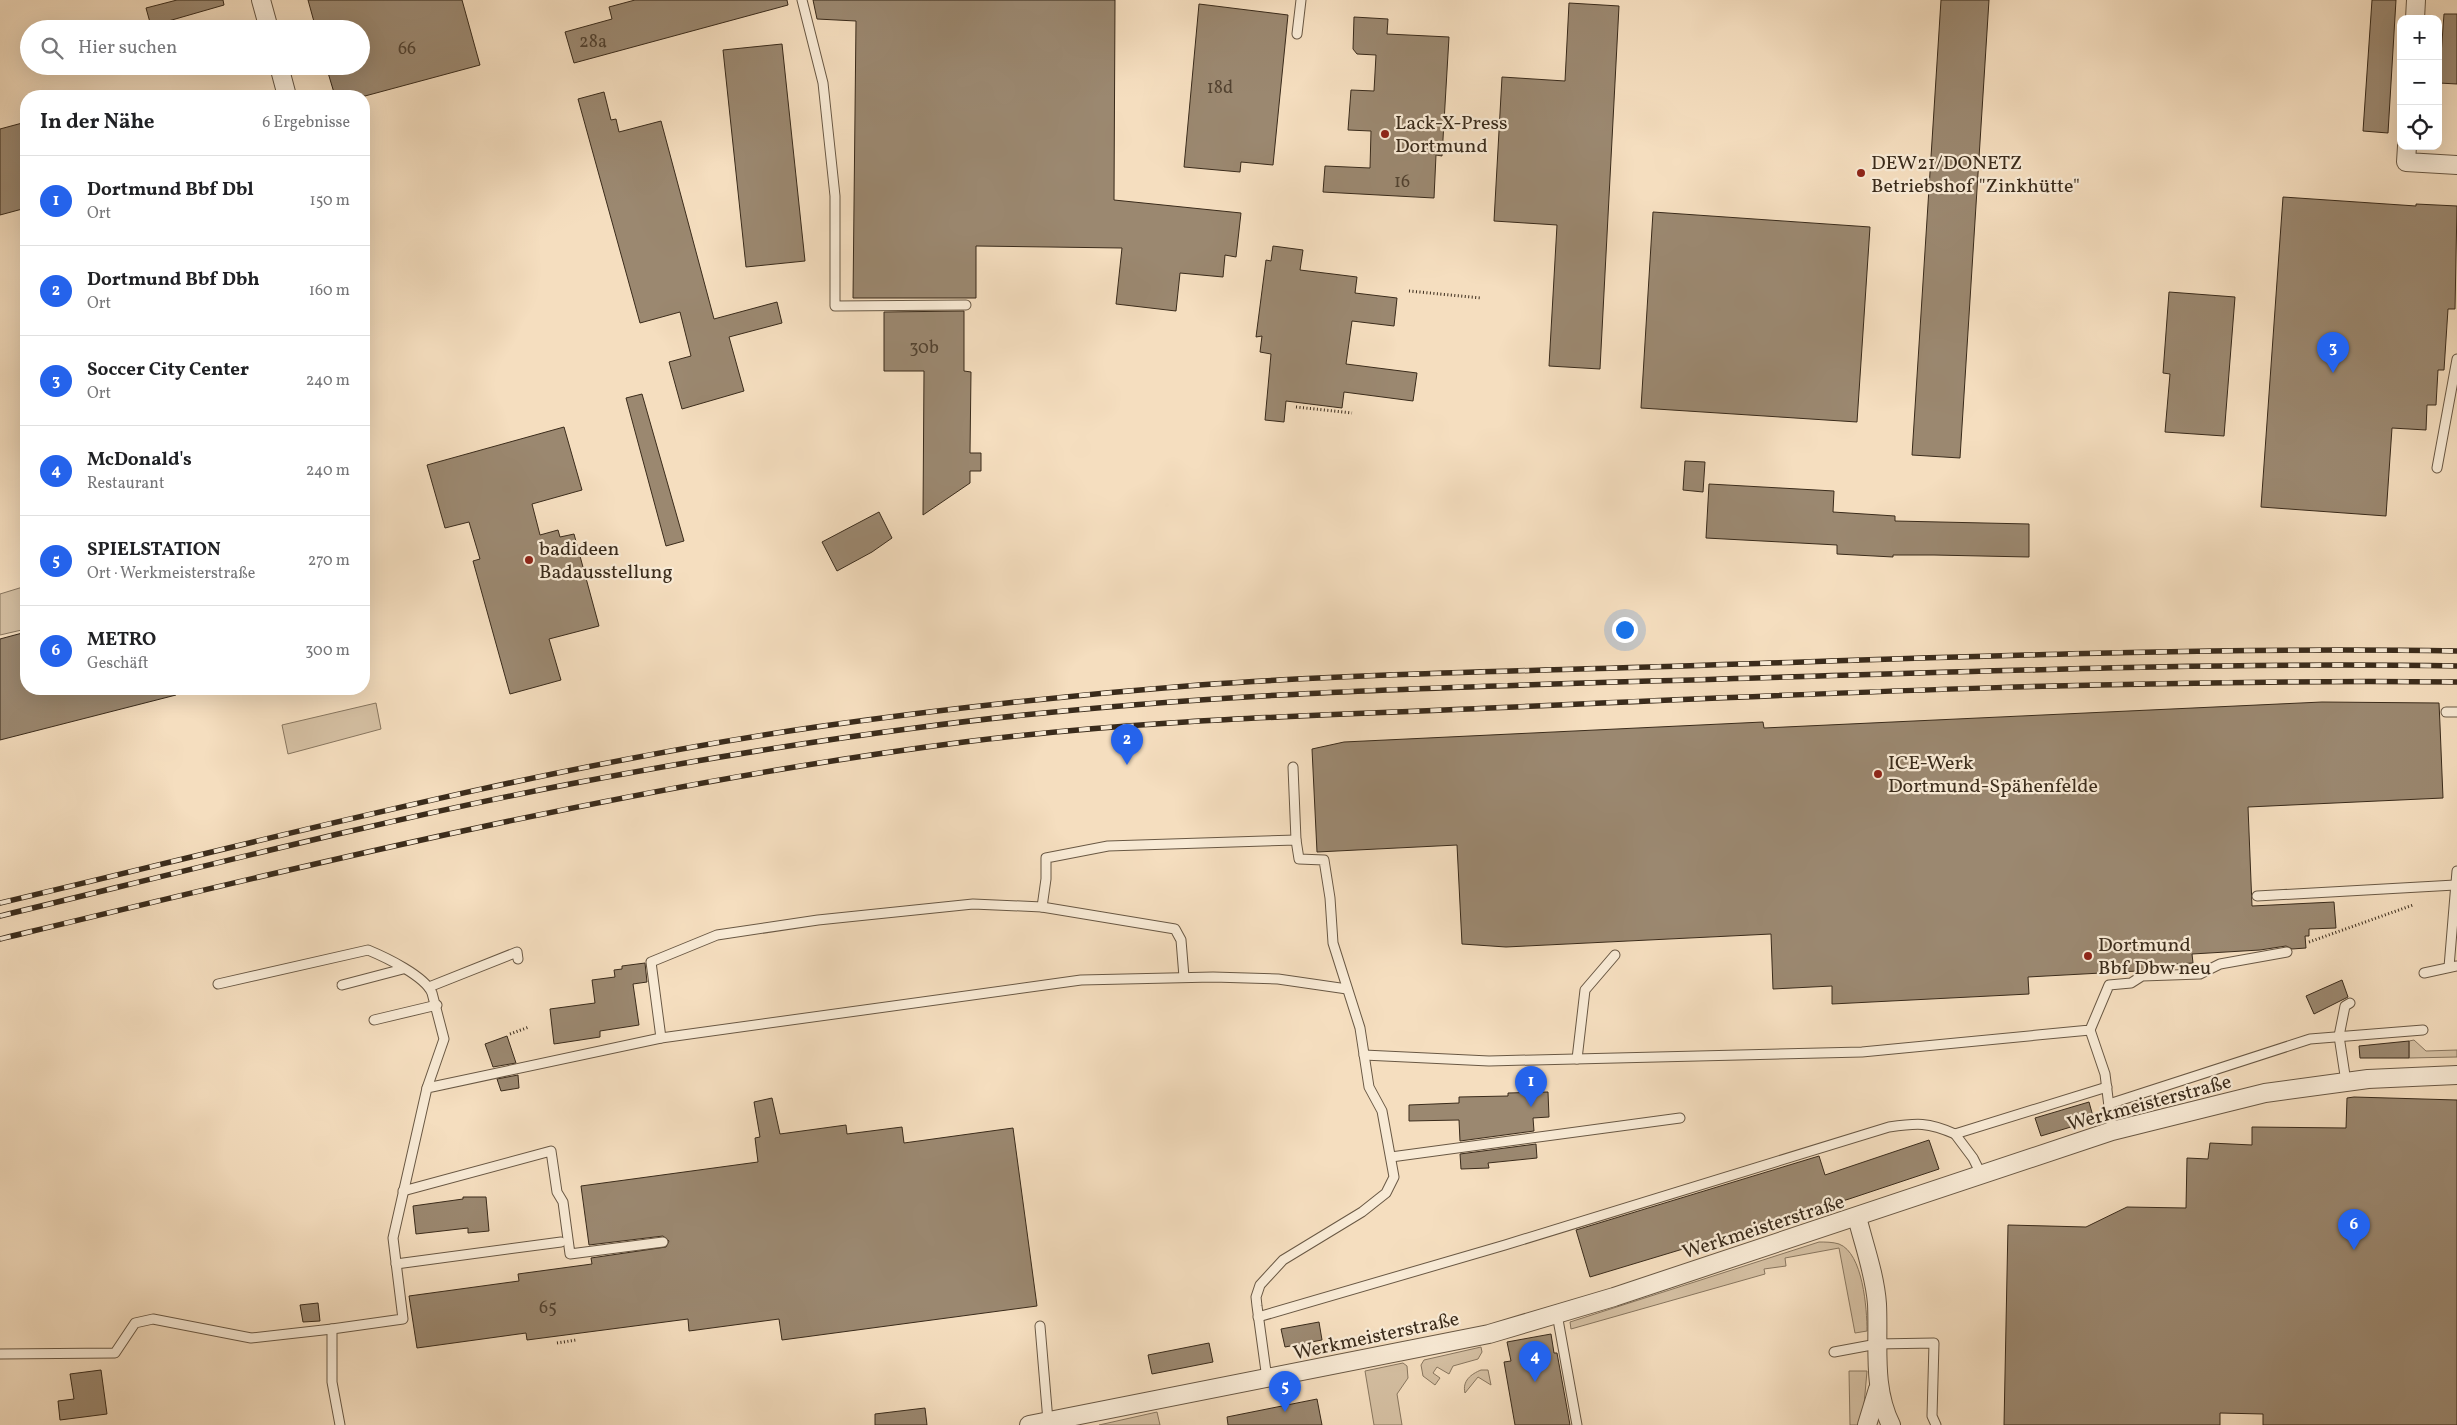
<!DOCTYPE html>
<html lang="de">
<meta charset="utf-8">
<style>
body{margin:0;font-family:Vollkorn,serif;background:#f2f2f2;color:#202124}
.controls{position:absolute;right:15px;top:15px;display:grid;overflow:hidden;border-radius:10px;box-shadow:0 5px 20px #0002}
.controls button{width:45px;height:45px;display:grid;place-items:center;padding:0;border:0;border-bottom:1px solid #e0e0e0;background:#fff;color:#202124;font:25px sans-serif}
.you{position:absolute;left:1624px;top:629px;width:18px;height:18px;margin:-12px;border:4px solid #fff;border-radius:50%;background:#1a73e8;box-shadow:0 0 0 8px #1a73e833}
.badge{display:grid;place-items:center;width:32px;height:32px;border-radius:50%;background:#2563eb;color:#fff;font-size:16px;font-weight:700}
.pin{position:absolute;translate:-50% -41px;filter:drop-shadow(0 1px 2px #0008)}
.pin::after{content:'';position:absolute;top:26px;width:18px;height:15px;background:inherit;clip-path:polygon(0 0,100% 0,50% 100%)}
.list{margin:0;padding:0;list-style:none}
h2{display:flex;justify-content:space-between;align-items:center;height:65px;margin:0;padding:0 20px;font-size:21px}
h2 small{font-size:16px;font-weight:400;color:#757577}
.list li{display:grid;grid-template-columns:32px 1fr auto;gap:15px;align-items:center;box-sizing:border-box;height:90px;padding:0 20px;border-top:1px solid #e0e0e0}
.list b{display:block;font-size:19px;white-space:nowrap}
.list p{margin:0;font-size:16px;white-space:nowrap;color:#757577}
.list em{font-size:16px;font-style:normal;color:#757577}
.icon{flex:none;width:28px;height:28px;fill:none;stroke:currentColor;stroke-width:2;stroke-linecap:round;stroke-linejoin:round}
.map{position:relative;flex:none;width:2457px;height:1425px;overflow:hidden}
.search{position:absolute;background:#fff;box-shadow:0 5px 20px #0002;left:20px;top:20px;width:350px;height:55px;display:flex;align-items:center;gap:12px;box-sizing:border-box;padding:0 18px;border-radius:28px;color:#757577;font-size:19px}
.panel{position:absolute;background:#fff;box-shadow:0 5px 20px #0002;left:20px;top:90px;width:350px;height:605px;border-radius:20px}
.map>svg:first-child{display:block}
.green{fill:#d5c0a3;stroke:#88765f}
.building{fill:#9b8870;stroke:#3a2b1b}
.lines{fill:none;stroke-linecap:round;stroke-linejoin:round}
.lane-casing{stroke:#695844;stroke-width:11}
.street-casing{stroke:#695844;stroke-width:20}
.path{stroke:#3a2b1b;stroke-width:3;stroke-dasharray:1 2.5;stroke-linecap:butt}
.lane{stroke:#f8ead5;stroke-width:9}
.street{stroke:#f8ead5;stroke-width:18}
.rail-casing{stroke:#3a2b1b;stroke-width:5.5}
.rail{stroke:#f8ead5;stroke-width:4;stroke-dasharray:11;stroke-linecap:butt}
.poi-dot{fill:#8f2418;stroke:#f8ead5;stroke-width:2}
.labels{text-anchor:middle;stroke-width:4.5;stroke-linejoin:round;paint-order:stroke}
.number-label{font-size:18px;fill:#524230}
.poi-label{font-size:20px;fill:#3a2b1b;stroke:#f8ead5;text-anchor:start}
.street-label{font-size:20px;fill:#3a2b1b;stroke:#f8ead5}
</style>
<div class="map">
<svg width="2457" height="1425" viewBox="0 0 2457 1425">
<rect width="100%" height="100%" fill="#f5debf"/>
<filter id="stains"><feTurbulence type="fractalNoise" baseFrequency=".004" numOctaves="4"/><feColorMatrix values="0 0 0 0 .2 0 0 0 0 .09 0 0 0 0 .02 0 0 0 .5 -.17"/></filter>
<radialGradient id="worn" r=".72"><stop offset=".6" stop-color="#630" stop-opacity="0"/><stop offset="1" stop-color="#630" stop-opacity=".3"/></radialGradient>
<g class="green">
<polygon points="26,586 26,629 0,635 0,594"/>
<polygon points="376,703 381,729 288,754 282,725"/>
<polygon points="2414,1040 2426,1051 2457,1050 2457,1057 2409,1058 2409,1041"/>
<path d="M1819 1242C1825 1242 1833 1242 1839 1244 1863 1253 1867 1309 1867 1331L1855 1333 1839 1248 1785 1258 1786 1266 1764 1269 1765 1274 1571 1329 1570 1322Z"/>
<polygon points="1481,1347 1482,1352 1478,1359 1453,1366 1449,1374 1437,1367 1433,1373 1440,1378 1435,1385 1423,1376 1421,1365 1424,1360"/>
<polygon points="1403,1363 1407,1366 1408,1378 1397,1394 1402,1425 1374,1425 1365,1371"/>
<path d="M1481 1370H1488L1491 1385 1478 1377 1465 1393C1462 1381 1471 1374 1481 1370Z"/>
<polygon points="1849,1371 1867,1371 1864,1405 1858,1425 1850,1425"/>
<polygon points="1157,1412 1160,1425 1099,1425"/>
</g>
<g class="building">
<polygon points="177,0 223,0 224,5 151,26 146,8"/>
<polygon points="308,0 462,0 480,65 365,96 335,96 326,66 361,66 361,29 316,29"/>
<polygon points="635,0 787,0 788,5 574,63 565,32 612,19 609,7"/>
<polygon points="813,0 1115,0 1114,200 1241,213 1236,257 1225,255 1223,277 1180,273 1176,311 1116,304 1122,248 976,246 976,298 853,298 856,21 817,19"/>
<polygon points="1941,0 1989,0 1960,458 1912,455"/>
<polygon points="2372,0 2396,0 2388,133 2363,131"/>
<polygon points="1569,3 1619,6 1600,369 1549,366 1557,225 1494,221 1502,77 1565,81"/>
<polygon points="1199,4 1288,15 1273,165 1241,162 1240,172 1184,167"/>
<polygon points="2444,14 2457,14 2457,84 2439,83"/>
<polygon points="1354,17 1388,19 1387,34 1449,37 1442,156 1436,155 1434,198 1323,192 1325,166 1370,168 1371,131 1348,130 1351,90 1374,91 1376,55 1357,54 1353,49"/>
<polygon points="782,44 805,261 746,267 723,50"/>
<polygon points="604,92 611,120 616,119 619,132 661,121 714,319 777,302 782,323 729,337 744,391 682,409 669,362 691,356 680,312 640,323 578,99"/>
<polygon points="26,122 26,208 0,215 0,129"/>
<polygon points="2283,197 2416,206 2416,204 2457,206 2455,309 2448,309 2444,370 2438,370 2436,405 2427,405 2426,430 2392,428 2386,516 2261,507"/>
<polygon points="1653,212 1870,227 1857,422 1641,408"/>
<polygon points="1273,246 1303,250 1300,270 1357,277 1355,293 1397,298 1394,326 1352,321 1346,364 1417,373 1413,401 1344,392 1342,408 1286,401 1284,422 1265,420 1271,354 1260,352 1262,336 1256,337 1266,260 1271,261"/>
<polygon points="2169,292 2235,297 2224,436 2165,432 2170,374 2163,373"/>
<polygon points="964,311 964,371 971,372 970,453 981,453 981,471 970,471 970,483 923,515 924,371 884,371 884,312"/>
<polygon points="642,394 684,541 666,546 626,398"/>
<polygon points="564,427 582,490 532,504 540,535 558,530 560,537 574,534 599,626 549,639 561,680 510,694 473,561 480,559 469,522 445,528 427,465"/>
<polygon points="1685,461 1705,462 1703,492 1683,490"/>
<polygon points="1709,484 1834,491 1833,512 1895,516 1895,521 2029,524 2029,557 1934,555 1893,555 1893,557 1837,554 1837,545 1706,538"/>
<polygon points="879,512 892,538 872,552 837,571 822,542"/>
<polygon points="26,632 26,689 175,689 176,695 0,740 0,639"/>
<polygon points="2322,702 2439,703 2440,725 2443,798 2248,807 2252,906 2334,902 2336,928 2309,929 2309,936 2305,936 2306,948 2292,949 2286,946 2260,950 2192,954 2193,963 2146,966 2146,970 2138,971 2028,977 2029,994 1832,1004 1832,986 1773,989 1771,934 1506,947 1462,944 1457,845 1317,852 1312,749 1344,742 1763,722 1764,728"/>
<polygon points="645,963 647,982 633,984 639,1025 600,1031 600,1037 554,1044 550,1009 595,1003 592,980 615,977 614,970 622,969 622,966"/>
<polygon points="2342,980 2348,997 2314,1014 2306,996"/>
<polygon points="507,1036 516,1063 493,1067 485,1044"/>
<polygon points="2409,1041 2409,1058 2360,1058 2359,1046"/>
<polygon points="518,1075 519,1088 501,1091 497,1079"/>
<polygon points="1548,1092 1549,1117 1533,1118 1534,1131 1460,1141 1459,1120 1409,1121 1409,1105 1459,1103 1459,1097 1508,1096 1508,1093"/>
<polygon points="2354,1097 2457,1100 2457,1425 2263,1425 2263,1414 2220,1413 2220,1425 2004,1425 2008,1225 2086,1227 2127,1207 2186,1208 2187,1158 2208,1159 2210,1143 2252,1145 2252,1127 2346,1128 2347,1098"/>
<polygon points="772,1098 780,1134 846,1125 847,1134 902,1127 904,1143 1013,1128 1037,1306 782,1340 779,1319 689,1331 688,1319 527,1340 526,1333 417,1348 409,1296 519,1281 518,1274 592,1264 591,1258 666,1247 669,1241 663,1236 589,1245 581,1186 758,1162 755,1138 760,1137 754,1102"/>
<polygon points="2089,1102 2094,1120 2041,1136 2035,1118"/>
<polygon points="1929,1140 1939,1169 1849,1199 1590,1277 1576,1230 1819,1156 1825,1175"/>
<polygon points="1536,1144 1537,1158 1488,1163 1489,1168 1461,1169 1460,1154"/>
<polygon points="463,1197 486,1197 489,1231 468,1233 468,1228 416,1234 413,1206 463,1199"/>
<polygon points="318,1303 320,1321 303,1322 300,1305"/>
<polygon points="1319,1322 1322,1340 1285,1347 1281,1329"/>
<polygon points="1551,1334 1554,1353 1557,1353 1570,1425 1515,1425 1504,1362 1511,1361 1507,1342"/>
<polygon points="1209,1343 1213,1362 1152,1374 1148,1355"/>
<polygon points="101,1370 107,1414 60,1420 58,1401 74,1399 70,1374"/>
<polygon points="1317,1399 1322,1425 1228,1425 1227,1417"/>
<polygon points="925,1408 927,1425 875,1425 875,1414"/>
</g>
<g class="lines">
<defs>
<g id="lane">
<polyline points="802,0 823,83 835,196 835,306 966,305"/>
<polyline points="1297,34 1301,0"/>
<polyline points="2437,468 2457,359"/>
<polyline points="2446,712 2457,712"/>
<polyline points="1293,767 1296,840"/>
<polyline points="2257,896 2455,885"/>
<polyline points="1042,907 1046,879 1046,858 1108,846 1296,840 1299,859 1324,860 1330,898 1333,943 1360,1028 1369,1087 1382,1111 1394,1177 1386,1193 1362,1212 1283,1260 1260,1285 1256,1297 1257,1306 1267,1379"/>
<polyline points="2449,967 2457,871"/>
<polyline points="2424,973 2457,966"/>
<path d="M218 984 368 950C385 957 425 976 432 993L444 1039 427 1088"/>
<polyline points="342,985 403,969"/>
<polyline points="429,987 517,952 518,959"/>
<polyline points="374,1020 437,1005"/>
<polyline points="2090,1030 2105,1074 2112,1131"/>
<polyline points="661,1038 651,962 717,935 818,920 973,904 1042,907 1175,929 1181,940 1184,977"/>
<polyline points="1364,1055 1489,1061 1862,1052 2090,1030 2109,985 2131,983 2142,976 2200,974 2220,964 2287,952"/>
<polyline points="1577,1059 1585,990 1615,955"/>
<polyline points="2346,1082 2339,1036 2345,1006 2350,1003"/>
<polyline points="2109,1104 2310,1039 2423,1030"/>
<polyline points="1955,1134 1973,1158 1981,1174"/>
<polyline points="1391,1157 1680,1118"/>
<polyline points="403,1191 551,1151 557,1192 563,1202 570,1254 663,1242"/>
<polyline points="396,1264 561,1242"/>
<polyline points="1557,1314 1577,1425"/>
<path d="M1258 1317 1505 1245 1889 1127C1917 1123 1928 1122 1955 1134L2107 1087"/>
<polyline points="1040,1326 1048,1421"/>
<polyline points="1834,1352 1877,1344 1934,1343 1932,1416 1936,1425"/>
<polyline points="0,1354 115,1353 135,1323 153,1319 251,1338 332,1329"/>
<polyline points="340,1425 332,1382 332,1329 403,1319 393,1238 427,1088 661,1038 1081,980 1213,977 1278,979 1347,989"/>
</g>
<g id="street">
<polyline points="261,0 269,29"/>
<polyline points="2415,19 2416,0"/>
<polyline points="279,66 287,96"/>
<polyline points="2407,146 2406,162 2457,165"/>
<path d="M1857 1217C1864 1245 1875 1275 1877 1304 1879 1345 1872 1387 1891 1425"/>
<polyline points="1029,1425 1489,1334 1614,1297 2112,1131 2265,1093 2368,1079 2457,1075"/>
<polyline points="1867,1425 1878,1389"/>
</g>
</defs>
<use href="#lane" class="lane-casing"/>
<use href="#street" class="street-casing"/>
<g class="path">
<polyline points="1409,291 1481,298"/>
<polyline points="1296,407 1352,413"/>
<polyline points="2309,942 2413,905"/>
<polyline points="510,1034 529,1027"/>
<polyline points="557,1343 576,1340"/>
</g>
<use href="#lane" class="lane"/>
<use href="#street" class="street"/>
<defs>
<g id="rail">
<path d="M0 903C270 839 540 767 816 727 943 709 1071 695 1199 685 1369 673 1540 671 1710 665 1959 657 2208 647 2457 651"/>
<path d="M0 916C190 870 379 821 570 784 685 762 799 743 915 728 1182 692 1453 687 1722 679 1967 672 2212 662 2457 666"/>
<path d="M0 939C319 862 638 784 964 742 1153 718 1345 715 1536 706 1843 692 2150 679 2457 682"/>
</g>
</defs>
<use href="#rail" class="rail-casing"/>
<use href="#rail" class="rail"/>
</g>
<g class="poi-dot">
<circle cx="1385" cy="134" r="5"/>
<circle cx="1861" cy="173" r="5"/>
<circle cx="529" cy="560" r="5"/>
<circle cx="1878" cy="774" r="5"/>
<circle cx="2088" cy="956" r="5"/>
</g>
<g class="labels">
<g class="number-label">
<text x="593" y="47">28a</text>
<text x="407" y="54">66</text>
<text x="1220" y="93">18d</text>
<text x="1402" y="187">16</text>
<text x="924" y="353">30b</text>
<text x="548" y="1313">65</text>
</g>
<g class="poi-label">
<text x="1395" y="129">Lack-X-Press<tspan x="1395" dy="23">Dortmund</tspan></text>
<text x="1871" y="169">DEW21/DONETZ<tspan x="1871" dy="23">Betriebshof "Zinkhütte"</tspan></text>
<text x="539" y="555">badideen<tspan x="539" dy="23">Badausstellung</tspan></text>
<text x="1888" y="769">ICE-Werk<tspan x="1888" dy="23">Dortmund-Spähenfelde</tspan></text>
<text x="2098" y="951">Dortmund<tspan x="2098" dy="23">Bbf Dbw neu</tspan></text>
</g>
<g class="street-label">
<text transform="translate(2149 1102) rotate(-15)" y="7">Werkmeisterstraße</text>
<text transform="translate(1763 1226) rotate(-18)" y="7">Werkmeisterstraße</text>
<text transform="translate(1376 1335) rotate(-12)" y="7">Werkmeisterstraße</text>
</g>
</g>
<rect width="100%" height="100%" filter="url(#stains)"/>
<rect width="100%" height="100%" fill="url(#worn)"/>
</svg>
<div class="controls">
<button>+</button>
<button>−</button>
<button><svg class="icon" aria-label="locate" viewBox="0 0 24 24"><circle cx="12" cy="12" r="6"/><path d="M12 2v4M12 18v4M2 12h4M18 12h4"/></svg></button>
</div>
<div class="you"></div>
<div class="pin badge" style="left:1531px;top:1107px">1</div>
<div class="pin badge" style="left:1127px;top:765px">2</div>
<div class="pin badge" style="left:2333px;top:373px">3</div>
<div class="pin badge" style="left:1535px;top:1382px">4</div>
<div class="pin badge" style="left:1285px;top:1412px">5</div>
<div class="pin badge" style="left:2354px;top:1250px">6</div>
<div class="search"><svg class="icon" aria-label="search" viewBox="0 0 24 24"><circle cx="10" cy="10" r="6"/><path d="M15 15l6 6"/></svg>Hier suchen</div>
<section class="panel">
<h2>In der Nähe<small>6 Ergebnisse</small></h2>
<ul class="list">
<li><span class="badge">1</span><div><b>Dortmund Bbf Dbl</b><p>Ort</p></div><em>150 m</em></li>
<li><span class="badge">2</span><div><b>Dortmund Bbf Dbh</b><p>Ort</p></div><em>160 m</em></li>
<li><span class="badge">3</span><div><b>Soccer City Center</b><p>Ort</p></div><em>240 m</em></li>
<li><span class="badge">4</span><div><b>McDonald's</b><p>Restaurant</p></div><em>240 m</em></li>
<li><span class="badge">5</span><div><b>SPIELSTATION</b><p>Ort · Werkmeisterstraße</p></div><em>270 m</em></li>
<li><span class="badge">6</span><div><b>METRO</b><p>Geschäft</p></div><em>300 m</em></li>
</ul>
</section>
</div>
